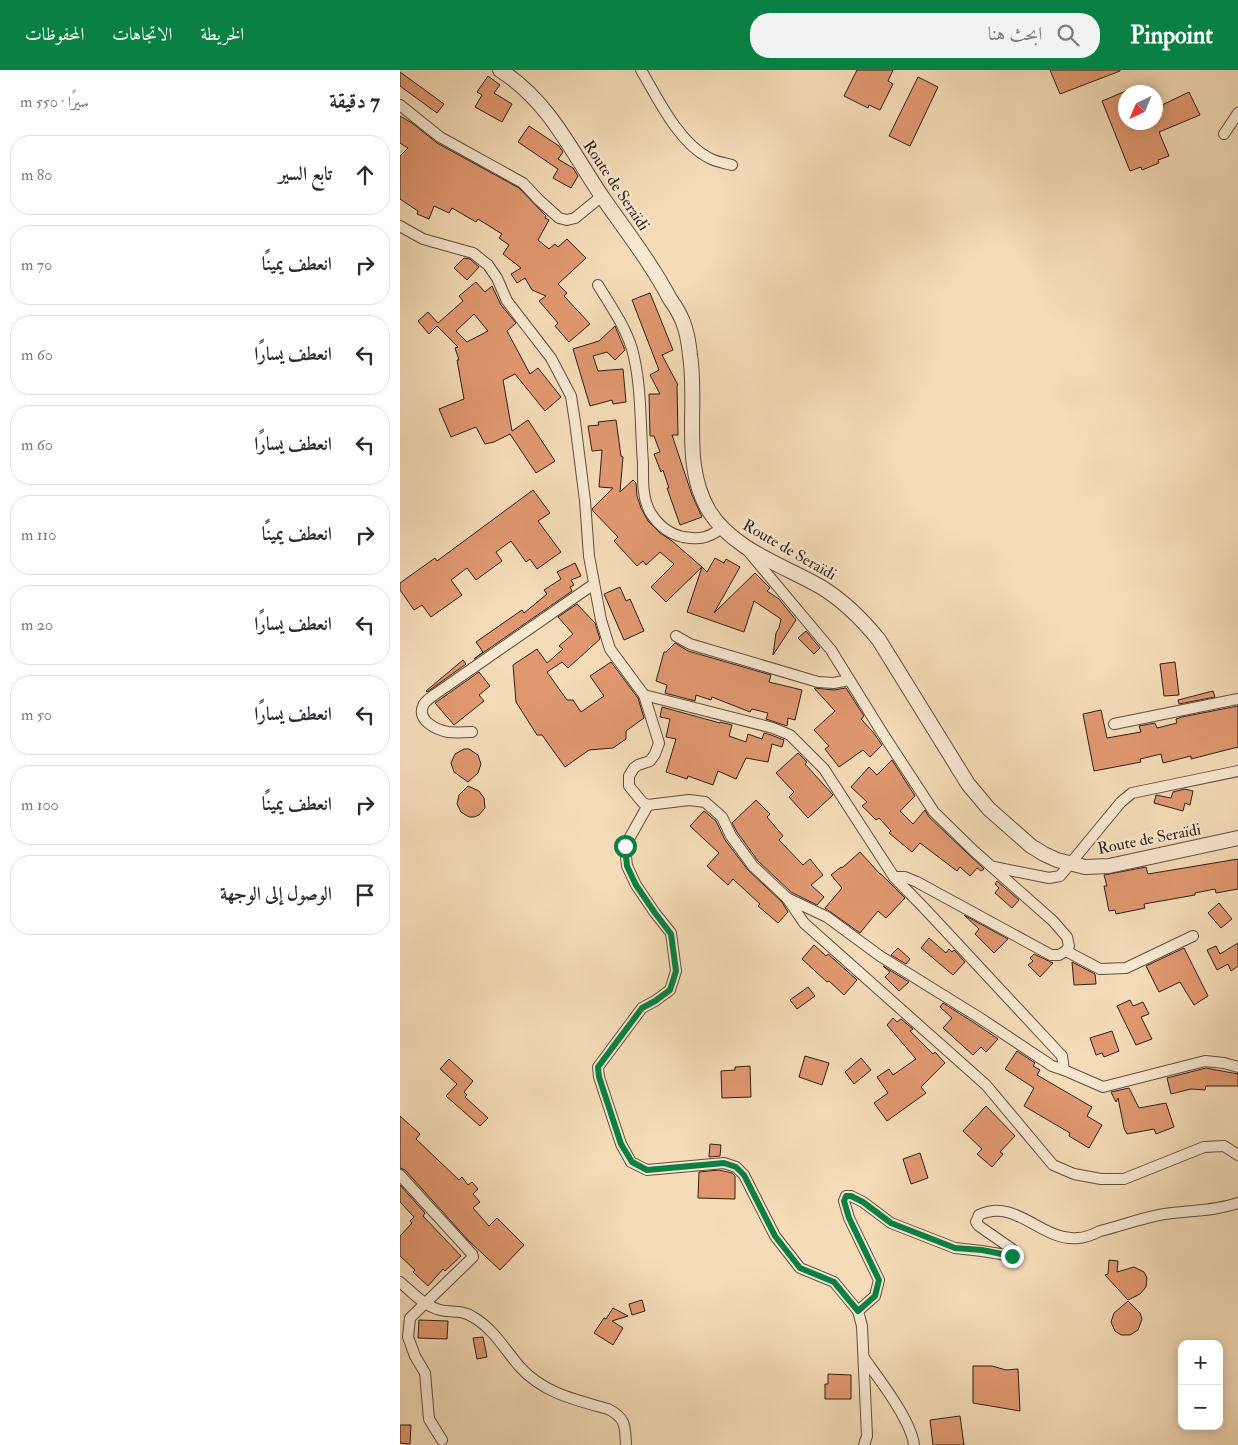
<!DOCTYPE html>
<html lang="ar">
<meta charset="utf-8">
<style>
body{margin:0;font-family:"IM FELL Double Pica",Amiri,serif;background:#f2f2f3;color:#2b2b33;direction:rtl}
.controls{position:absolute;right:15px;bottom:15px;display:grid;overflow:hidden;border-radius:10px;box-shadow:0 2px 12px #0003}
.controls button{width:45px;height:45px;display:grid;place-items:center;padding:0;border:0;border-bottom:1px solid #e1e1e2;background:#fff;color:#2b2b33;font:25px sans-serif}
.compass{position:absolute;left:718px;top:15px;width:45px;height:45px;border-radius:50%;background:#fff;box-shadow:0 2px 12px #0003;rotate:224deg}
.stop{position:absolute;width:15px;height:15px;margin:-11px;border:4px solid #0b8043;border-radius:50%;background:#fff}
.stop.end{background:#0b8043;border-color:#fff;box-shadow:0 1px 5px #0008}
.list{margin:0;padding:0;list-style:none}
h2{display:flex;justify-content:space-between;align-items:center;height:65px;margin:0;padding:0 20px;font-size:21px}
h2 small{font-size:16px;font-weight:400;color:#7c7c81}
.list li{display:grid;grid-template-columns:32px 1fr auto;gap:15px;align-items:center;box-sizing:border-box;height:80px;margin:0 10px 10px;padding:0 10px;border:1px solid #e1e1e2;border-radius:20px}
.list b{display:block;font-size:19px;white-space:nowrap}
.list em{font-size:16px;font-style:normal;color:#7c7c81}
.icon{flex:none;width:28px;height:28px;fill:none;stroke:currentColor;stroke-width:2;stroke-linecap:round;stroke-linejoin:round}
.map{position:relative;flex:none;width:838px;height:1375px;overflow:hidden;direction:ltr}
header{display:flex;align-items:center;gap:30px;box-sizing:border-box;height:70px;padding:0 25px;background:#0b8043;color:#fff}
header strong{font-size:24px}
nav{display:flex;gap:28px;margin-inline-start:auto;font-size:18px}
.search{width:350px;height:45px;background:#f2f2f3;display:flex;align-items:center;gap:12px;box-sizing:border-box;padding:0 18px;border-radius:20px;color:#7c7c81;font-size:19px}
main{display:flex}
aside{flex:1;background:#fff}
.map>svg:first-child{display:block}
.building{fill:#e19871;stroke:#2d1f17;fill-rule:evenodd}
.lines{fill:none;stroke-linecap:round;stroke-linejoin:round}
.minor-casing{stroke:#5f4e3f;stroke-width:12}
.tertiary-casing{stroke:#5f4e3f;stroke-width:16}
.minor{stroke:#f8e8d1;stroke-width:10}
.tertiary{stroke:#f8e8d1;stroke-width:14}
.route{stroke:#0b8043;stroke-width:6}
.labels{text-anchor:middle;stroke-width:4.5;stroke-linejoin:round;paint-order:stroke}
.street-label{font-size:16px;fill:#2d1f17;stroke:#f8e8d1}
</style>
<header>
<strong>Pinpoint</strong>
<div class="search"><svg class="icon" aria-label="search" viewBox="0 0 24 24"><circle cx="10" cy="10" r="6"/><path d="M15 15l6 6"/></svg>ابحث هنا</div>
<nav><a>الخريطة</a><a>الاتجاهات</a><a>المحفوظات</a></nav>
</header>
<main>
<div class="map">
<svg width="838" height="1375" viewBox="0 0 838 1375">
<rect width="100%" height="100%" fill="#f5dcb8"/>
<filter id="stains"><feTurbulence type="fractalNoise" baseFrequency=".004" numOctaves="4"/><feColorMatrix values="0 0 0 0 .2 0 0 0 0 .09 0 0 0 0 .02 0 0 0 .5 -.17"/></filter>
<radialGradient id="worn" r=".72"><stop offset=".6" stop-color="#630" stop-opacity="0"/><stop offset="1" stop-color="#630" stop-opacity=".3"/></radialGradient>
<g class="building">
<polygon points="457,0 493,0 488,11 493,14 480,40 469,35 468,38 444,26"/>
<polygon points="650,0 720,0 720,1 660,24"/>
<polygon points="0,2 44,34 37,43 0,16"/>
<polygon points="88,6 100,15 94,23 112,34 102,52 75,37 82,25 77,22"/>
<polygon points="518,7 538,17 510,76 489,66"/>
<polygon points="726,21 726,52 756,52 756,40 763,37 762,35 789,22 800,45 759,62 769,86 758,90 759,93 742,100 741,97 730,101 702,31"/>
<polygon points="0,46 12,53 37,73 119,118 146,146 145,148 149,150 138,170 149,179 155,174 158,177 167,169 186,188 158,214 167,223 164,226 190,254 169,272 155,256 158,253 139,231 146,226 132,220 125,208 117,213 111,204 121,198 103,184 109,175 99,168 102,164 78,149 76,152 52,138 49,143 34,136 29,149 17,144 18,141 0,129 0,86 8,78 0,73"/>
<polygon points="129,56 159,76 163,82 158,89 173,98 178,106 171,118 153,108 158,99 118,72"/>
<polygon points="64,188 70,189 79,197 67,210 54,198"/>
<path d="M76 212 85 222 92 216 101 235 116 253 107 261 130 304 138 298 161 327 145 341 115 304 103 310 112 361 128 350 155 391 136 403 110 364 94 372 85 374 76 357 51 367 39 339 64 329 57 290H59L55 278 58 277 37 256 29 264 18 251 28 242 38 253 63 231 59 226ZM74 244 88 261 67 272 56 261Z"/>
<polygon points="250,223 273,280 262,285 278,315 277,316 278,365 272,365 292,425 302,447 280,455 267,418 269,418 263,400 261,402 254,384 260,382 254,366 250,366 249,324 260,324 250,305 259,300 232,230"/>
<polygon points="215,256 225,280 215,290 207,282 193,286 198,301 223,299 226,332 213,334 212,330 190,336 173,279 199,271"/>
<polygon points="216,350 221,386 223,387 220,422 233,410 236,413 237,426 241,438 248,451 260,463 272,471 302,497 266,532 251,517 274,494 260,482 246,495 243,491 237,496 214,471 218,467 193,441 192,439 213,418 199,417 202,380 192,381 188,356 199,355 198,352"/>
<polygon points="133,420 150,443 138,451 161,482 137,499 130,489 126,492 111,471 96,482 102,491 76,510 67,498 51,510 62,525 31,547 22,535 14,540 0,520 0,513 35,488 37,491"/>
<polygon points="315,488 324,493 326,489 340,497 314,543 355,503 370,518 367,521 379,529 396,550 373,585 376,563 379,558 381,549 354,531 344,562 287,542 302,497 307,502"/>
<polygon points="175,493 181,506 171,510 174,515 170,517 172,521 74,589 83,582 76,572 122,540 124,543 147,524 144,520 161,509 157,502"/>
<polygon points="220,517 226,531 230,529 244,561 224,570 204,524"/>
<polygon points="177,534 195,553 200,569 168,598 162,592 147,602 167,630 173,630 181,642 204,626 190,606 211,592 238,628 244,648 226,661 226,669 213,678 189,680 165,697 142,665 137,665 116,632 113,595 137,579 147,593 163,579 159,576 173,564 158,547"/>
<polygon points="406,561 420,578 414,584 398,568"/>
<polygon points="275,573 288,581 371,605 369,612 402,620 395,650 388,648 387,656 366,649 368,643 352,639 350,642 312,627 311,630 296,625 295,631 265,623 267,615 256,611 264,582 266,582"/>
<polygon points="63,590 66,594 27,622 26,621"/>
<polygon points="775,592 779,625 764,626 760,594"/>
<polygon points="79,602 90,616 79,625 84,631 54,655 35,633"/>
<polygon points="414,618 434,620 446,618 464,646 461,649 473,662 482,675 470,687 463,680 439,697 425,679 429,676 414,660 435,641"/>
<polygon points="813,621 815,627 779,634 778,630"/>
<polygon points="838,636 838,677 791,689 791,686 763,693 761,684 740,689 741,692 694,701 683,644 701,640 707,668 741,662 739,656 755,653 757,658 777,653 776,649 782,647"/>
<polygon points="262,637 320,653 320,652 332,655 329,666 346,672 348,664 362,669 364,663 371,665 384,670 382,677 372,674 368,692 346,688 336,709 318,701 313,715 288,706 287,709 266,702 276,669 266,667 270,649 260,647"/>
<polygon points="64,679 69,679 78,685 81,694 78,703 68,712 54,702 51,693 55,684"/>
<polygon points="398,683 407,692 405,694 433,725 408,748 389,727 394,722 376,703"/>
<polygon points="492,690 515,726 500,741 513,754 525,740 529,747 584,799 581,801 577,798 570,806 560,797 557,801 520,773 512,782 489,763 491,761 479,748 476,750 462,736 467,732 451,717 469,697 477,705"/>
<polygon points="68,716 79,721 84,728 85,738 79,745 74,747 69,747 61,742 57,734 59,725"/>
<polygon points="785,719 793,721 790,735 785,733 783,741 754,733 756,725 771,728 773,722"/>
<polygon points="356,730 370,744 367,747 383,766 379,770 403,795 410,789 423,805 411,815 424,827 417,835 391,822 358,791 337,762 332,753"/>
<polygon points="304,741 316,751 325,770 348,800 382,832 388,842 378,853 358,836 360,834 333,809 328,815 307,796 319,783 290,756"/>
<polygon points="460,782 480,804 481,804 505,828 486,848 478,841 460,863 425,838 442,818 431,805 441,797 442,798"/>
<polygon points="838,789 838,819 816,823 815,819 795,823 795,825 744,834 745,838 716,844 715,840 709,841 704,816 707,816 704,805 746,797 748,804"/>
<polygon points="597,811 619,830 612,838 595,823 599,818 595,814"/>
<polygon points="819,833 832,849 821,858 808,843"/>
<polygon points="564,845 608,869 594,883 575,864 579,859"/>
<polygon points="529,868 546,883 549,879 552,882 554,880 565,892 553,905 521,878"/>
<polygon points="838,873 838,896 831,901 828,894 817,900 807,880 816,876 820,884"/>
<polygon points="414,875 426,886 428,884 457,910 444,925 429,911 427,912 402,889"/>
<polygon points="498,878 510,889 506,894 491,885"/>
<polygon points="784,878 808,926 794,935 780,912 759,922 746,896"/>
<polygon points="634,884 653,893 640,907 628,895 633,891 630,888"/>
<polygon points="672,892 695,904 696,914 674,915"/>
<polygon points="483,896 509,912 499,921 485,907 490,902"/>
<polygon points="408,917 415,926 397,939 390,930"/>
<polygon points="730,930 733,936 743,932 749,944 741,947 752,969 736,975 717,936"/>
<polygon points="543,933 576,954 598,969 586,982 581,977 573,985 543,958 552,948 540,937"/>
<polygon points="493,948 497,952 501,949 513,959 510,961 533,984 535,982 545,993 521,1017 526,1023 487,1051 474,1033 488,1023 477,1007 489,999 493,1005 516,989 487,955"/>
<polygon points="712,961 719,981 704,987 702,983 696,985 690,968"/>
<polygon points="617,981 635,993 633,996 640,1000 637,1005 692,1037 687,1046 702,1055 689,1078 669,1066 670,1063 624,1036 634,1018 605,999"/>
<polygon points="405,986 429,993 422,1015 399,1007"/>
<polygon points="461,988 471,1000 454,1014 445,1002"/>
<polygon points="49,989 73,1011 64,1022 67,1025 65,1027 88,1048 80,1056 46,1026 57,1014 40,999"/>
<polygon points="350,996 351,1027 322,1028 321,1001 335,1000 335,997"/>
<polygon points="806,998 838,1004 838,1016 806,1016 805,1020 791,1019 771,1024 767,1008"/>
<polygon points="729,1018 739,1038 766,1033 774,1057 756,1064 754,1059 727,1064 724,1058 718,1028 716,1032 711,1022"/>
<polygon points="586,1036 615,1066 600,1082 603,1084 592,1097 577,1084 582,1079 563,1061"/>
<polygon points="0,1046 20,1064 16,1069 59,1110 62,1107 68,1115 72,1112 78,1119 73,1124 80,1132 73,1138 89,1156 97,1148 124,1175 100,1200 68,1170 5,1100 0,1098"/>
<polygon points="310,1074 321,1075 320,1086 309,1087"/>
<polygon points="520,1083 528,1108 511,1114 503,1089"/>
<polygon points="319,1100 332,1103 335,1106 335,1129 298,1128 299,1102"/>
<polygon points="0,1115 25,1143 23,1146 61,1186 45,1201 43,1199 28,1216 13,1202 15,1200 0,1186 0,1166 12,1153 10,1151 14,1147 0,1132"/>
<polygon points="709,1190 718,1191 717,1202 734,1197 744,1202 747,1208 746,1217 740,1224 728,1230 705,1205 708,1204"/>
<polygon points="242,1230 245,1241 232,1245 229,1234"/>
<polygon points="728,1231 740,1243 742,1249 738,1260 730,1265 721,1265 715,1261 711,1252 714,1243"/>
<polygon points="213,1238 228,1246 212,1251 223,1258 213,1275 194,1263 204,1248 206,1249"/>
<polygon points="19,1250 48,1251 47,1269 18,1268"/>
<polygon points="83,1267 87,1287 77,1289 73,1268"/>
<polygon points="573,1296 592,1296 606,1300 618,1299 620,1341 573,1333"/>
<polygon points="428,1304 451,1305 451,1329 425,1329 425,1314 428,1314"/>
<polygon points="560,1346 564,1375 533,1375 530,1350"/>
<polygon points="0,1355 11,1355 10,1374 0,1373"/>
</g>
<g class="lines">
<defs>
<g id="minor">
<path d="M241 0C258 29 279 73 309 88 316 92 325 93 332 95"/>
<polyline points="0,35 40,67 123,113 139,130 159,148 167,150 175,148 202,126"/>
<polyline points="824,64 838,43"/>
<polyline points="0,156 23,169 73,183 88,195 97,208 107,231 151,288 171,326 175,352 185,431 189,486 201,550 210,579 244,625 259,673 255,684 250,691 238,695 234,698 229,706 229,716 243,733 248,735 289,730 305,732 322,747 331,766 353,796 387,828 404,853 586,1015 653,1095 674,1104 701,1109 724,1109 804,1077 824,1076 838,1085"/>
<path d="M198 215C210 235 225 256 232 279 242 315 240 356 243 393 243 410 242 427 250 442 258 455 269 464 283 467 300 470 308 468 322 458"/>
<polyline points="348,481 431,580 483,664 534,742 574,781 653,851 667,867 669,876 666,881"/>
<polyline points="276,566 290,574 418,612 434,613 449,610"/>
<polyline points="244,625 373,658 390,665 424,699 494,807 527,841 662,986 664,1000 703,1017 805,991 824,993 838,997"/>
<polyline points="714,654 838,629"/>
<path d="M72 662C64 662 56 663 48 662 37 660 17 651 23 636 24 632 30 628 34 625L194 514"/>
<polyline points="248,735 225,776 227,796 236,815 255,843 271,863 276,901 270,920 255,931 242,938 198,997 199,1007 221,1074 231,1092 247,1100 324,1093 336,1097 344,1105 375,1166 400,1198 434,1212 458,1241 462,1256 467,1366 464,1375"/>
<polyline points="594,797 649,808 660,806 721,732 732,723 838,701"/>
<polyline points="494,807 505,807 517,812 651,885 659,885 666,881 700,899 726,898 793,866"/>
<polyline points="387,828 427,847 480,886 580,948 652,996 664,1000"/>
<polyline points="0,1105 72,1184 73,1187 10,1248 8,1267 15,1286 25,1303 29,1349 42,1370"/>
<path d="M0 1212C12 1222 24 1236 40 1240 52 1243 60 1239 73 1247 94 1259 105 1280 120 1297 143 1323 176 1330 208 1339 226 1348 225 1356 226 1375"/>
<path d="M458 1241 475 1226 479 1210 449 1148 444 1131 446 1126H451L463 1132 491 1153 555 1178 582 1181 612 1186 615 1182 612 1179 579 1156 576 1152 579 1145C616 1127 642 1172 678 1168 686 1168 694 1164 700 1161 720 1156 739 1149 759 1145 786 1140 812 1142 838 1133"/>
<path d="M464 1288C479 1309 511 1350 514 1375"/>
</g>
<path id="tertiary" d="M100 0C150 32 171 81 203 128 226 161 251 193 270 229 275 236 280 244 283 252 287 262 289 275 290 285 298 337 281 394 309 441 333 480 383 495 421 517 444 531 462 549 479 570L568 714 589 739 631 776 644 784 657 790 685 797 709 796 838 768"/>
</defs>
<use href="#minor" class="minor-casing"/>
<use href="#tertiary" class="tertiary-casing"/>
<use href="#minor" class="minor"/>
<use href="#tertiary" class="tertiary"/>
</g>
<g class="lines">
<polyline class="route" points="225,776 227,796 236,815 255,843 271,864 276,901 270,920 255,931 242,938 198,997 199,1007 221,1074 232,1092 247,1100 324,1093 336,1097 344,1105 375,1166 400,1198 434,1212 458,1241 475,1226 479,1210 449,1148 444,1131 446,1126 451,1126 463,1132 491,1153 555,1178 582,1180 612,1186"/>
</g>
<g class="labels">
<g class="street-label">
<text transform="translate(217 115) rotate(56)" y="6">Route de Seraïdi</text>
<text transform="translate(390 479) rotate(30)" y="6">Route de Seraïdi</text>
<text transform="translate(749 768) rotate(-11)" y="6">Route de Seraïdi</text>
</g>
</g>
<rect width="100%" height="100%" filter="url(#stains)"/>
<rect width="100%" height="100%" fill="url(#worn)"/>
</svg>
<div class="controls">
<button>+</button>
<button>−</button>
</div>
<svg class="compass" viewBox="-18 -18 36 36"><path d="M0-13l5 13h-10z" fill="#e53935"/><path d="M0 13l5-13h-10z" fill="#7c7c81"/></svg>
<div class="stop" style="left:225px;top:776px"></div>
<div class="stop end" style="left:612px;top:1186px"></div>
</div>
<aside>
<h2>7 دقيقة<small>سيرًا · 550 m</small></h2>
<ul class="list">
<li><svg class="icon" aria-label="ahead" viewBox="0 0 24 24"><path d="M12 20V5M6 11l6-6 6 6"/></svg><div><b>تابع السير</b></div><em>80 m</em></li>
<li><svg class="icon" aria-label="right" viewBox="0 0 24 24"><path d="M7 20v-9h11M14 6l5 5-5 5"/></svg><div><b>انعطف يمينًا</b></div><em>70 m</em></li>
<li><svg class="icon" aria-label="left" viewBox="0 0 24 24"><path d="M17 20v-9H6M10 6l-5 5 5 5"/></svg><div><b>انعطف يسارًا</b></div><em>60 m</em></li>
<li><svg class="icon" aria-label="left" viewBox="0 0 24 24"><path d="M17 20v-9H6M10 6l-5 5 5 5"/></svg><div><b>انعطف يسارًا</b></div><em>60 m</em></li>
<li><svg class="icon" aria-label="right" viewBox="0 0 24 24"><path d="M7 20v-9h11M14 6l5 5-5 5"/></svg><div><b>انعطف يمينًا</b></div><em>110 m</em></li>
<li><svg class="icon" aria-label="left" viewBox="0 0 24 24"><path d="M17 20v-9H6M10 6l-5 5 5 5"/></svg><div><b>انعطف يسارًا</b></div><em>20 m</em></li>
<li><svg class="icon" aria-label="left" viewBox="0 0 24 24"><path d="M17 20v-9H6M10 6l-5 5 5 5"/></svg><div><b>انعطف يسارًا</b></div><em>50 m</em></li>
<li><svg class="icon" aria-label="right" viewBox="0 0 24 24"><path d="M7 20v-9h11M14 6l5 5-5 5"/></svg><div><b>انعطف يمينًا</b></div><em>100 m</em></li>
<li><svg class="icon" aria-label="arrive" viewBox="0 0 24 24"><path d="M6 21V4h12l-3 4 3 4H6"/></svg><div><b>الوصول إلى الوجهة</b></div></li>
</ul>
</aside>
</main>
